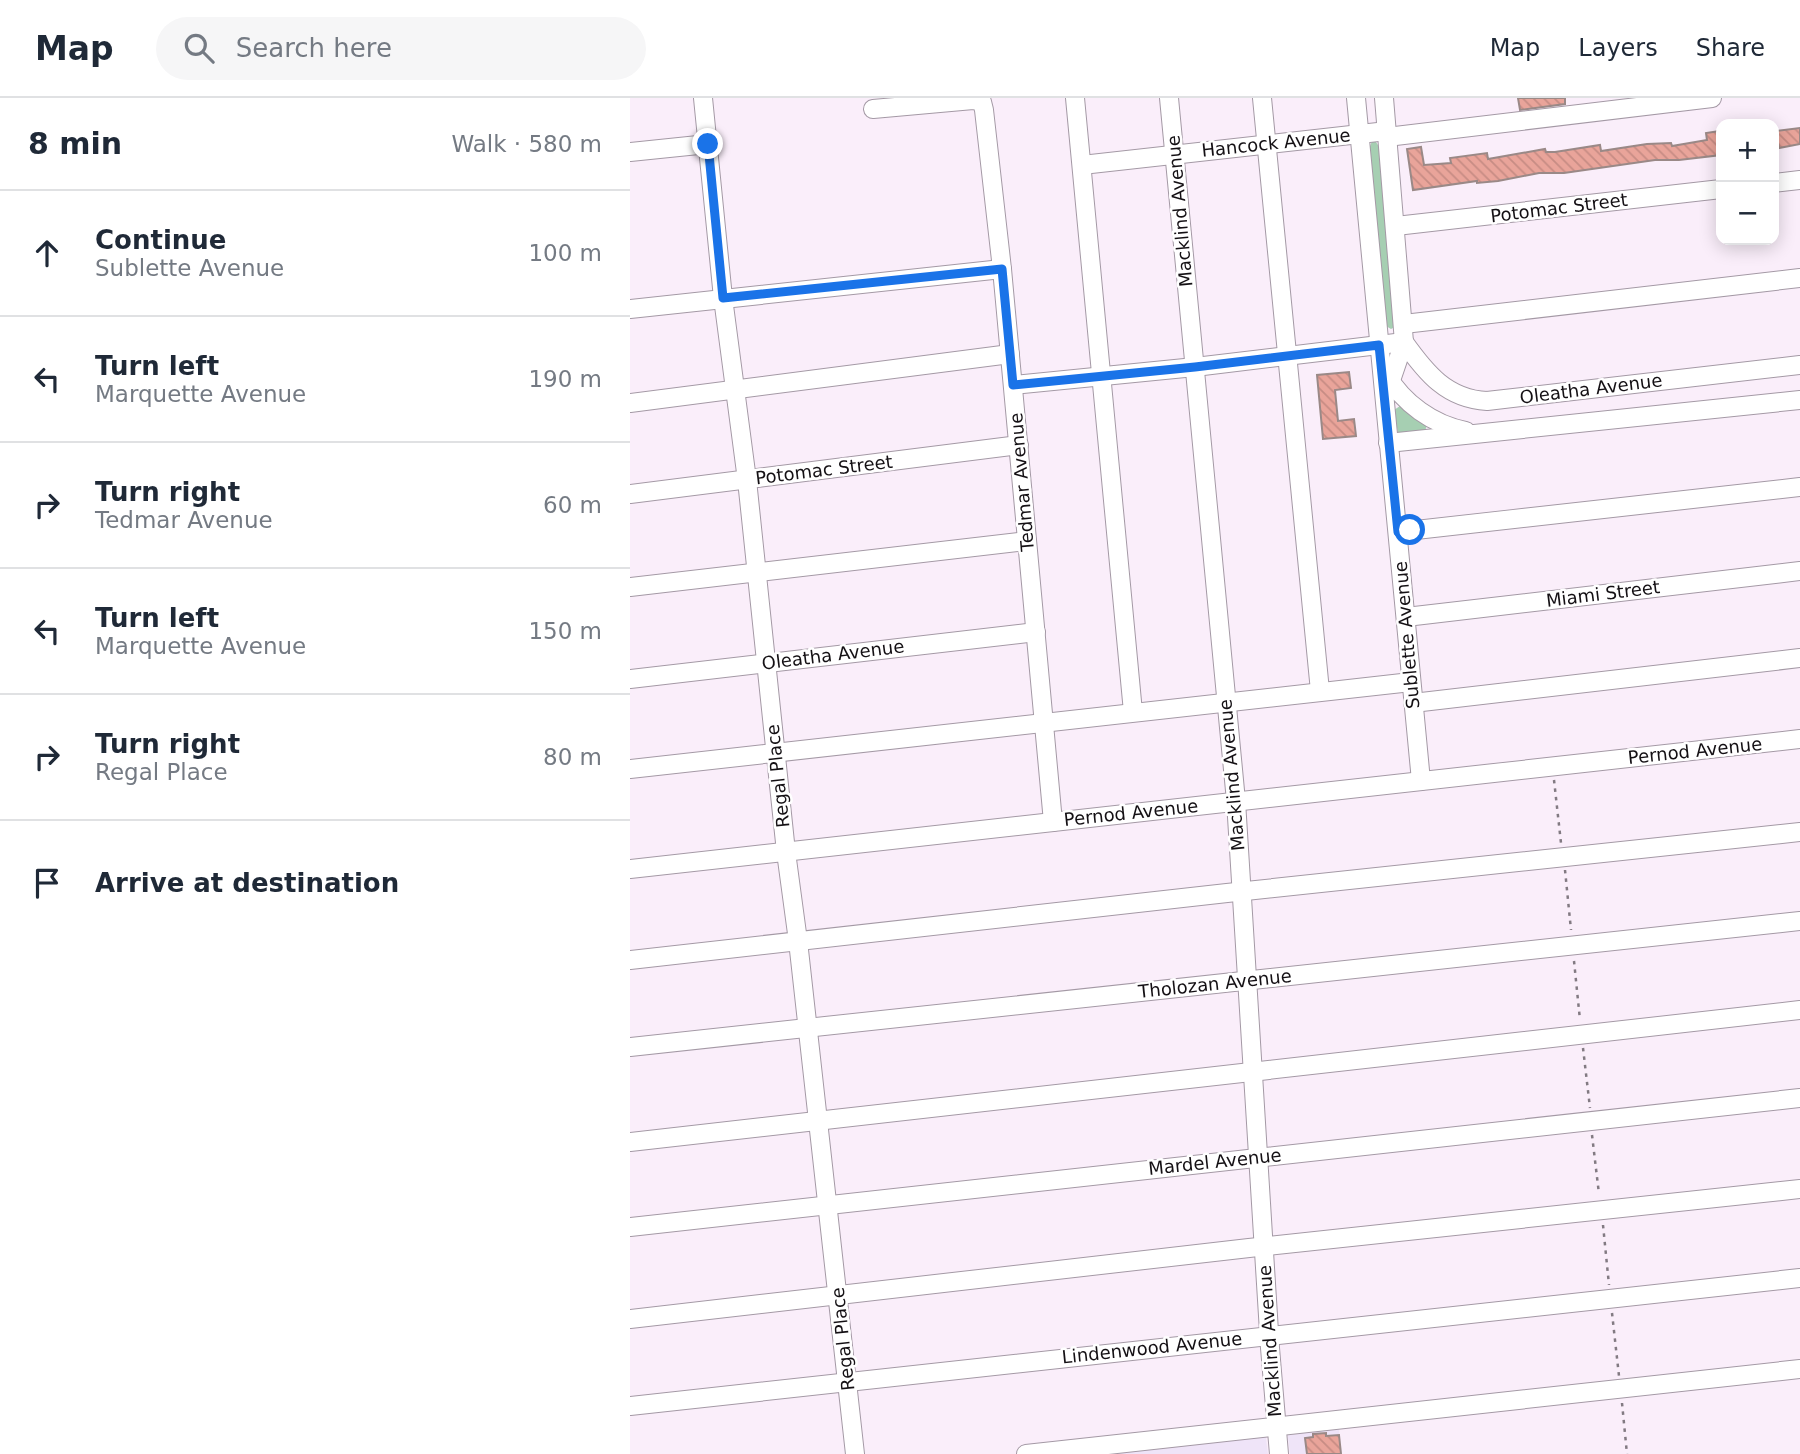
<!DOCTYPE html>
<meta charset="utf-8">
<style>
body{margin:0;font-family:"DejaVu Sans",sans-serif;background:#f6f6f7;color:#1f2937}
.controls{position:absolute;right:21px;top:21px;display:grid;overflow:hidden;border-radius:14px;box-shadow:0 4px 18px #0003}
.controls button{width:63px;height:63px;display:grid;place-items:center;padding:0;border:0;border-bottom:2px solid #e0e1e3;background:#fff;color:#1f2937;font:35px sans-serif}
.stop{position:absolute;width:21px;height:21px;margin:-16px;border:5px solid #1a73e8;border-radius:50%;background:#fff}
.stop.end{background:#1a73e8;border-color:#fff;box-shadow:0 2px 7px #0008}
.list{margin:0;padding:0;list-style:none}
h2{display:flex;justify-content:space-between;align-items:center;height:91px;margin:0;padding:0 28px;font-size:30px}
h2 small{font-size:23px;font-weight:400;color:#747a83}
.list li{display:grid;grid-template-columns:46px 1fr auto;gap:21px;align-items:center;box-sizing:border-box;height:126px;padding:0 28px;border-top:2px solid #e0e1e3}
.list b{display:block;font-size:26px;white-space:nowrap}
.list p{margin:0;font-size:23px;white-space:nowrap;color:#747a83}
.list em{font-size:23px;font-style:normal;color:#747a83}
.icon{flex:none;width:38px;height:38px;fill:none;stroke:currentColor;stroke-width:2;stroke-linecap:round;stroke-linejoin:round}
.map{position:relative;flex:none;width:1170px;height:1356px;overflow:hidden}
header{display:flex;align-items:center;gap:42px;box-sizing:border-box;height:98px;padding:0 35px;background:#fff;border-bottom:2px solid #e0e1e3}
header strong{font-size:33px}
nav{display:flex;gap:38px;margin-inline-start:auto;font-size:24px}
.search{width:490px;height:63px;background:#f6f6f7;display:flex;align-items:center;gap:18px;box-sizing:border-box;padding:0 24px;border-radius:38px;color:#747a83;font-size:26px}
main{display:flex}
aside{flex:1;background:#fff}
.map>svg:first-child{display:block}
.commercial{fill:#efe4f8}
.green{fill:#a6cfb2}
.building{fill:url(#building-back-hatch);stroke:#9a8987;stroke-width:2}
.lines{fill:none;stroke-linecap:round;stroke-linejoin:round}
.minor-casing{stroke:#a499a5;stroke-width:20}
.path{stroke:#827a82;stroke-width:2.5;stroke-dasharray:3.5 5;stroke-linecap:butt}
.minor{stroke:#fff;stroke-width:18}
.route{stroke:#1a73e8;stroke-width:9}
.labels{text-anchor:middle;stroke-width:5;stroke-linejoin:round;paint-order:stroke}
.street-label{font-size:18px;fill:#141014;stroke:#fff}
</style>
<header>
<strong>Map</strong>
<div class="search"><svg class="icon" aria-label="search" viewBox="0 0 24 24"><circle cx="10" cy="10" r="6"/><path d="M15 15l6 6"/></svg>Search here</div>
<nav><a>Map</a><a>Layers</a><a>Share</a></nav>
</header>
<main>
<aside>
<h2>8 min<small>Walk · 580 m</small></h2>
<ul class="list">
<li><svg class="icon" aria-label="ahead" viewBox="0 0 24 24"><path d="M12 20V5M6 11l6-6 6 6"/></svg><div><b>Continue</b><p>Sublette Avenue</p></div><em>100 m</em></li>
<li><svg class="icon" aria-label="left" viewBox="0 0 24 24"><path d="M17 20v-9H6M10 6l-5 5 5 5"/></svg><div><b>Turn left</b><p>Marquette Avenue</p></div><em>190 m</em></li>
<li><svg class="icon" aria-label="right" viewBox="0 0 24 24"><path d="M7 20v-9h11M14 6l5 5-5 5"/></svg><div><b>Turn right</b><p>Tedmar Avenue</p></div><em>60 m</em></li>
<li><svg class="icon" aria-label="left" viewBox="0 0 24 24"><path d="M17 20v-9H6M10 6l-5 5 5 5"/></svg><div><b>Turn left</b><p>Marquette Avenue</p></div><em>150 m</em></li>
<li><svg class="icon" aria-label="right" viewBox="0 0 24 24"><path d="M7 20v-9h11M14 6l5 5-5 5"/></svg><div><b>Turn right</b><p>Regal Place</p></div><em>80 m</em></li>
<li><svg class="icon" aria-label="arrive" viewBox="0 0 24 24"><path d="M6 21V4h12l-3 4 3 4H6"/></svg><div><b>Arrive at destination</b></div></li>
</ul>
</aside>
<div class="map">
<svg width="1170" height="1356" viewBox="0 0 1170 1356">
<defs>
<pattern id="building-back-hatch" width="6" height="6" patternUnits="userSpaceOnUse" patternTransform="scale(1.75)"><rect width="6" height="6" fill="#e9a49a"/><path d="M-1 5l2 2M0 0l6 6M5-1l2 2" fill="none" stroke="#c78c84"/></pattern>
</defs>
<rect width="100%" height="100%" fill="#faeefa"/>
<g class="commercial">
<polygon points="708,1325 712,1356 660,1356 657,1331"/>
<polygon points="635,1333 638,1356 432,1356"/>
</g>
<g class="green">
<polygon points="742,43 746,44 750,50 765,229 761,231 756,228 739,51"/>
<polygon points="770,308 797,327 795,333 771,336 768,335 764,312"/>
</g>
<g class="building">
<polygon points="888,0 935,0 935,6 890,12"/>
<polygon points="1170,30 1170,46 1149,50 1146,33"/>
<polygon points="1090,33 1091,57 1049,62 1025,62 934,75 909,75 868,83 847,85 847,83 783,92 777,51 791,49 794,67 821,65 820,60 857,55 858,61 915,51 916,54 925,54 970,47 971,53 1017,46 1041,45 1042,48 1077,42 1076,35"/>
<polygon points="719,274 721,290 705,292 708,323 724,321 726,338 693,341 687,277"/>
<polygon points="696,1335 696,1338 709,1337 711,1356 677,1356 675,1340 683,1339 683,1336"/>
</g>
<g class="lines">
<defs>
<g id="minor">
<polyline points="73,0 93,200 117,382 156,754 168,843 225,1356"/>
<polyline points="445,0 503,614"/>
<polyline points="539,0 606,703 640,1250 649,1356"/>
<polyline points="632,0 690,593"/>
<polyline points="726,0 791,683"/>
<polyline points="754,0 774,244 756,297"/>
<polyline points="243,11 343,2 352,4 354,12 372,171 423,724"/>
<polyline points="757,39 1082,0"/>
<polyline points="0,54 78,46"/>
<polyline points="452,67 757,33"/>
<polyline points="1144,85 1170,82"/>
<polyline points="766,128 1091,91"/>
<polyline points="0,211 372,171"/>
<polyline points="774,226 1170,180"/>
<path d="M756 276C773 305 803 327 836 333"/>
<path d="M383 287 565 269 774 244C796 275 817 301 857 303L1170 267"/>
<polyline points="0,305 380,256"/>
<polyline points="758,345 1170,302"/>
<polyline points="0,396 389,347"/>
<polyline points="768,434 1170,389"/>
<polyline points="0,489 397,443"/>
<polyline points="776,519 1170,473"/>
<polyline points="0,581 406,534"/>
<polyline points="783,605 1170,560"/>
<polyline points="0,671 781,584"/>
<polyline points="0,771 1170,641"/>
<polyline points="0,862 597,795 1170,734"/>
<polyline points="0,949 1170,823"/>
<polyline points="0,1044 1170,912"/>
<polyline points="0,1129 1170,1000"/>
<polyline points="0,1221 619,1150 1170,1091"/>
<polyline points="0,1308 1170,1180"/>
<polyline points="396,1356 1170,1271"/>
</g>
</defs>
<use href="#minor" class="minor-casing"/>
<g class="path">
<polyline points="924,682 931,745"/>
<polyline points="935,772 941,832"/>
<polyline points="944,863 950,922"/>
<polyline points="953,950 960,1010"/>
<polyline points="962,1037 969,1096"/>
<polyline points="973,1127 979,1187"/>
<polyline points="982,1215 989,1278"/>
<polyline points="992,1305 997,1356"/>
</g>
<use href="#minor" class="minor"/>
</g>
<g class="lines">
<polyline class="route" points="78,46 93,200 372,171 383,287 565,269 749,247 768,434 780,432"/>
</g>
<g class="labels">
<g class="street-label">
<text transform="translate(646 45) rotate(-6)" y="6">Hancock Avenue</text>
<text transform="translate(929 110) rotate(-7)" y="6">Potomac Street</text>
<text transform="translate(550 113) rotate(-95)" y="6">Macklind Avenue</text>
<text transform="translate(961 291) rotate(-7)" y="6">Oleatha Avenue</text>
<text transform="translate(194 372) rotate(-7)" y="6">Potomac Street</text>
<text transform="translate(392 384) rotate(-95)" y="6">Tedmar Avenue</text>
<text transform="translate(973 496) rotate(-7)" y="6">Miami Street</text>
<text transform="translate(777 537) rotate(-95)" y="6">Sublette Avenue</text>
<text transform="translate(203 557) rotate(-7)" y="6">Oleatha Avenue</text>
<text transform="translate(1065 653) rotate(-6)" y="6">Pernod Avenue</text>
<text transform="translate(602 677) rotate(-95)" y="6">Macklind Avenue</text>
<text transform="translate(148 678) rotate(-96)" y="6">Regal Place</text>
<text transform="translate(501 715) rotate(-6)" y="6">Pernod Avenue</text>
<text transform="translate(585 886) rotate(-6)" y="6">Tholozan Avenue</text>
<text transform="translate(585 1064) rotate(-6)" y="6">Mardel Avenue</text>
<text transform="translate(213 1241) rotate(-96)" y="6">Regal Place</text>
<text transform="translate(640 1243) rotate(-94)" y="6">Macklind Avenue</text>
<text transform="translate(522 1250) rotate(-6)" y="6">Lindenwood Avenue</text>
</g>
</g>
</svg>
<div class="controls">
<button>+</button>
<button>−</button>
</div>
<div class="stop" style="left:780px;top:432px"></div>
<div class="stop end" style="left:78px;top:46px"></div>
</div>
</main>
